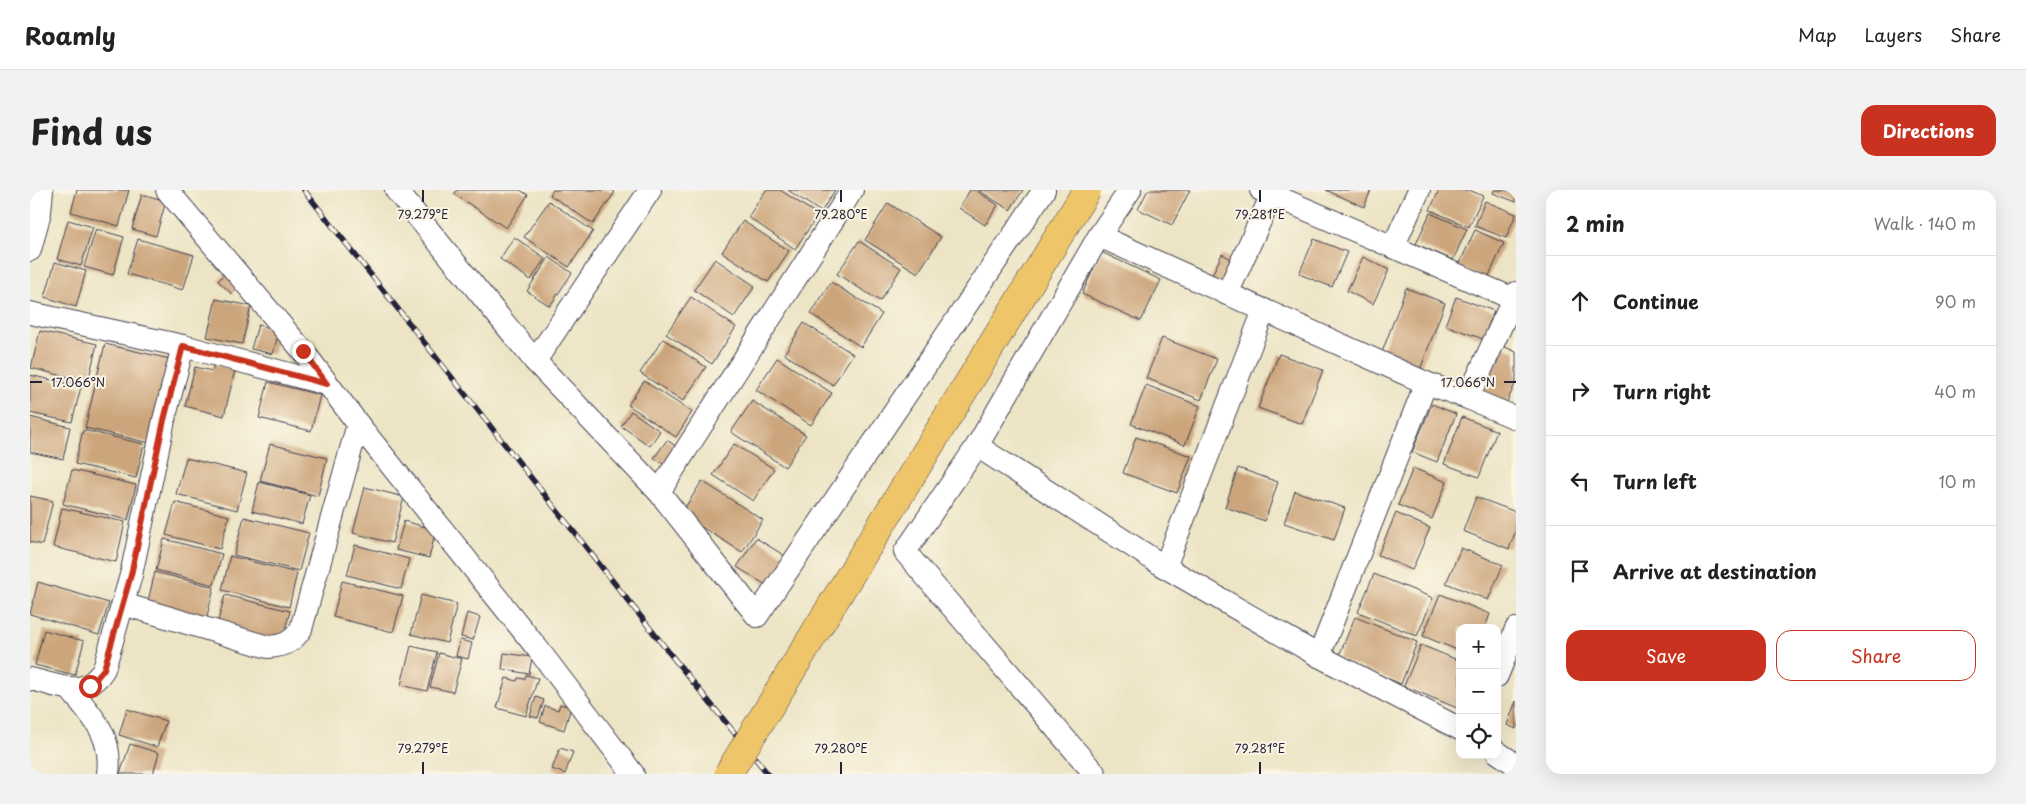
<!DOCTYPE html>
<meta charset="utf-8">
<style>
body{margin:0;font-family:"Playpen Sans",sans-serif;background:#f2f2f2;color:#222}
.controls{position:absolute;right:15px;bottom:15px;display:grid;overflow:hidden;border-radius:10px;box-shadow:0 5px 20px #0002}
.controls button{width:45px;height:45px;display:grid;place-items:center;padding:0;border:0;border-bottom:1px solid #e0e0e0;background:#fff;color:#222;font:25px sans-serif}
.stop{position:absolute;width:15px;height:15px;margin:-11px;border:4px solid #c8321e;border-radius:50%;background:#fff}
.stop.end{background:#c8321e;border-color:#fff;box-shadow:0 1px 5px #0008}
.list{margin:0;padding:0;list-style:none}
h2{display:flex;justify-content:space-between;align-items:center;height:65px;margin:0;padding:0 20px;font-size:21px}
h2 small{font-size:16px;font-weight:400;color:#767676}
.list li{display:grid;grid-template-columns:32px 1fr auto;gap:15px;align-items:center;box-sizing:border-box;height:90px;padding:0 20px;border-top:1px solid #e0e0e0}
.list b{display:block;font-size:19px;white-space:nowrap}
.list em{font-size:16px;font-style:normal;color:#767676}
.actions{display:flex;gap:10px;padding:15px 20px}
.actions a{flex:1;padding:11px 0;border:1px solid #c8321e;border-radius:15px;text-align:center;font-size:18px;color:#c8321e}
.actions .main{background:#c8321e;color:#fff}
.icon{flex:none;width:28px;height:28px;fill:none;stroke:currentColor;stroke-width:2;stroke-linecap:round;stroke-linejoin:round}
.map{position:relative;flex:none;width:1486px;height:584px;overflow:hidden;border-radius:15px}
header{display:flex;align-items:center;gap:30px;box-sizing:border-box;height:70px;padding:0 25px;background:#fff;border-bottom:1px solid #e0e0e0}
header strong{font-size:24px}
nav{display:flex;gap:28px;margin-inline-start:auto;font-size:18px}
.intro{display:flex;align-items:center;justify-content:space-between;box-sizing:border-box;height:120px;padding:0 30px}
h1{margin:0;font-size:35px}
.button{padding:12px 22px;border-radius:15px;background:#c8321e;color:#fff;font-size:18px;font-weight:700}
main{display:flex;gap:30px;padding:0 30px}
aside{flex:1;background:#fff;border-radius:15px;box-shadow:0 5px 20px #0002}
.map>svg:first-child{display:block}
.building{fill:#cca57c}
.lines{fill:none;stroke-linecap:round;stroke-linejoin:round}
.minor-casing{stroke:#403f50;stroke-width:24}
.minor{stroke:#fff;stroke-width:22}
.rail-casing{stroke:#22223b;stroke-width:5.5}
.rail{stroke:#fcf5e5;stroke-width:4;stroke-dasharray:11;stroke-linecap:butt}
.trunk-bridge-casing{stroke:#403f50;stroke-width:29;stroke-linecap:butt}
.trunk-bridge{stroke:#eec569;stroke-width:28}
.route{stroke:#c8321e;stroke-width:6}
.ticks{fill:none;stroke:#22223b;stroke-width:2}
.ticks-label{font-size:12px;text-anchor:middle;fill:#22223b;stroke:#fcf5e5;stroke-width:4;stroke-linejoin:round;paint-order:stroke}
</style>
<header>
<strong>Roamly</strong>
<nav><a>Map</a><a>Layers</a><a>Share</a></nav>
</header>
<div class="intro"><h1>Find us</h1><a class="button">Directions</a></div>
<main>
<div class="map">
<svg width="1486" height="584" viewBox="0 0 1486 584">
<rect width="100%" height="100%" fill="#fcf5e5"/>
<filter id="ink" filterUnits="userSpaceOnUse"><feTurbulence type="fractalNoise" baseFrequency=".02" numOctaves="2"/><feDisplacementMap in="SourceGraphic" scale="10" xChannelSelector="R" yChannelSelector="G"/><feConvolveMatrix kernelMatrix="1 2 1 2 8 2 1 2 1" color-interpolation-filters="sRGB"/></filter>
<filter id="wash" filterUnits="userSpaceOnUse"><feTurbulence type="fractalNoise" baseFrequency=".0096" numOctaves="4" result="noise"/><feDisplacementMap in="SourceGraphic" scale="20" xChannelSelector="R" yChannelSelector="G"/><feGaussianBlur stdDeviation="1.12" result="paint"/><feColorMatrix in="noise" values="0 0 0 0 0 0 0 0 0 0 0 0 0 0 0 0 0 1.4 0 .05"/><feComposite in="paint" operator="in"/></filter>
<g filter="url(#wash)">
<rect width="100%" height="100%" fill="#ece4c4"/>
<g id="blocks">
<g class="building">
<polygon points="47,0 99,0 89,36 41,22"/>
<polygon points="427,0 490,0 498,5 476,38 424,4"/>
<polygon points="523,0 582,0 585,2 563,34 520,5"/>
<polygon points="736,0 750,0 788,25 765,59 718,27"/>
<polygon points="758,0 805,0 791,22"/>
<polygon points="940,0 945,0 968,15 955,35 929,18"/>
<polygon points="948,0 993,0 980,20"/>
<polygon points="1118,0 1160,0 1142,35 1108,19"/>
<polygon points="1296,0 1341,0 1334,17"/>
<polygon points="1409,0 1439,0 1453,6 1439,37 1400,20"/>
<polygon points="1464,0 1486,0 1486,12 1463,3"/>
<polygon points="112,4 136,11 126,46 102,39"/>
<polygon points="519,11 563,41 539,77 494,47"/>
<polygon points="1455,11 1486,24 1476,48 1445,36"/>
<polygon points="858,13 911,47 888,83 835,50"/>
<polygon points="1400,23 1437,39 1423,70 1386,54"/>
<polygon points="38,30 63,37 51,76 27,69"/>
<polygon points="713,31 759,61 738,92 692,62"/>
<polygon points="66,39 94,47 83,85 54,77"/>
<polygon points="1445,40 1474,53 1457,90 1428,77"/>
<polygon points="484,47 515,68 501,90 470,69"/>
<polygon points="108,49 164,65 153,100 97,84"/>
<polygon points="1284,49 1317,62 1302,97 1269,84"/>
<polygon points="829,51 871,78 850,111 807,84"/>
<polygon points="1071,62 1131,90 1111,131 1052,104"/>
<polygon points="1192,64 1207,72 1195,96 1180,89"/>
<polygon points="519,67 542,83 520,116 497,101"/>
<polygon points="1333,67 1359,80 1343,114 1317,101"/>
<polygon points="685,69 725,96 704,127 664,100"/>
<polygon points="25,72 56,81 46,117 15,107"/>
<polygon points="198,80 212,93 202,104 188,91"/>
<polygon points="801,92 852,124 831,157 781,124"/>
<polygon points="1376,98 1415,113 1390,180 1351,165"/>
<polygon points="661,107 706,137 682,174 636,144"/>
<polygon points="1426,107 1464,121 1453,149 1415,135"/>
<polygon points="186,109 221,116 212,154 177,147"/>
<polygon points="774,133 823,164 803,195 754,164"/>
<polygon points="228,135 249,140 243,164 221,159"/>
<polygon points="10,141 67,154 58,192 1,178"/>
<polygon points="1132,148 1187,169 1171,210 1116,188"/>
<polygon points="633,149 676,177 653,211 610,183"/>
<polygon points="75,154 140,169 120,253 55,238"/>
<polygon points="1471,155 1486,162 1486,192 1476,214 1449,202"/>
<polygon points="1249,164 1293,180 1272,234 1228,218"/>
<polygon points="747,168 802,203 781,235 726,200"/>
<polygon points="184,174 205,180 194,226 155,216 165,177 182,181"/>
<polygon points="0,185 51,197 42,232 0,223"/>
<polygon points="614,191 662,222 646,247 598,215"/>
<polygon points="238,192 290,205 281,241 229,228"/>
<polygon points="1116,195 1170,216 1155,255 1101,234"/>
<polygon points="722,211 776,245 755,277 701,242"/>
<polygon points="1402,214 1426,224 1407,272 1382,262"/>
<polygon points="601,221 630,241 620,256 591,236"/>
<polygon points="0,227 40,237 33,269 0,262"/>
<polygon points="1432,227 1467,241 1449,287 1414,274"/>
<polygon points="53,240 114,254 106,288 45,274"/>
<polygon points="1106,247 1161,266 1147,303 1093,283"/>
<polygon points="637,250 647,257 635,275 624,268"/>
<polygon points="240,254 297,268 288,306 230,291"/>
<polygon points="704,254 744,279 723,311 683,285"/>
<polygon points="156,268 217,283 207,320 146,304"/>
<polygon points="1208,278 1248,292 1235,331 1195,317"/>
<polygon points="1383,278 1417,292 1402,329 1368,315"/>
<polygon points="42,280 106,295 98,330 33,314"/>
<polygon points="672,291 733,330 712,362 651,324"/>
<polygon points="229,292 280,305 272,334 222,321"/>
<polygon points="335,297 374,307 362,353 323,343"/>
<polygon points="1265,301 1315,318 1304,350 1254,333"/>
<polygon points="0,306 23,311 12,355 0,352"/>
<polygon points="1446,307 1486,322 1486,340 1479,359 1433,341"/>
<polygon points="145,312 199,326 190,359 136,345"/>
<polygon points="32,318 95,332 86,372 23,357"/>
<polygon points="1366,323 1400,338 1382,380 1348,365"/>
<polygon points="214,327 279,343 269,381 204,365"/>
<polygon points="374,331 406,340 399,368 366,360"/>
<polygon points="726,348 760,369 741,398 707,377"/>
<polygon points="134,349 192,364 184,395 126,380"/>
<polygon points="325,355 379,369 371,399 317,385"/>
<polygon points="1431,358 1473,375 1458,410 1416,393"/>
<polygon points="200,366 267,383 259,417 192,400"/>
<polygon points="125,382 184,397 176,430 117,415"/>
<polygon points="1344,384 1403,408 1387,446 1328,422"/>
<polygon points="312,391 373,406 363,442 303,427"/>
<polygon points="8,392 79,413 69,445 0,424"/>
<polygon points="1410,404 1460,424 1455,438 1430,438 1430,461 1393,446"/>
<polygon points="195,405 260,421 252,452 187,435"/>
<polygon points="391,405 427,414 417,453 381,444"/>
<polygon points="437,423 450,427 443,450 431,447"/>
<polygon points="1325,427 1387,452 1371,494 1308,468"/>
<polygon points="14,440 54,451 45,485 5,475"/>
<polygon points="430,450 442,453 438,469 426,466"/>
<polygon points="1391,455 1430,471 1430,512 1427,518 1374,496"/>
<polygon points="381,456 407,462 397,501 371,495"/>
<polygon points="409,463 432,469 423,502 400,497"/>
<polygon points="474,463 502,467 499,484 472,479"/>
<polygon points="496,485 508,488 496,526 467,518 476,488 487,491 488,488 495,489"/>
<polygon points="506,507 514,510 508,528 500,526"/>
<polygon points="1486,511 1486,539 1477,535"/>
<polygon points="530,514 541,517 534,540 510,532 515,516 528,520"/>
<polygon points="97,519 136,531 127,557 89,545"/>
<polygon points="100,554 129,563 123,584 90,584"/>
<polygon points="530,558 543,562 535,584 522,579"/>
</g>
</g>
</g>
<g filter="url(#ink)">
<use href="#blocks" fill-opacity="0" stroke="#403f50" stroke-width="1"/>
<g class="lines">
<defs>
<g id="minor">
<polyline points="137,0 273,161 328,234 507,458 603,584"/>
<polyline points="366,0 505,171 629,302 727,426 1014,0"/>
<polyline points="1231,0 1486,110"/>
<polyline points="1069,46 1396,193"/>
<polyline points="1363,57 1389,0"/>
<polyline points="0,60 10,22 12,0"/>
<polyline points="1197,104 1244,0"/>
<polyline points="0,123 153,156 297,194"/>
<polyline points="505,171 620,0"/>
<polyline points="1438,208 1486,228"/>
<polyline points="947,256 1135,377 1289,466 1430,539"/>
<polyline points="629,302 822,0"/>
<polyline points="1135,377 1234,120"/>
<path d="M93 414 238 457C253 456 262 453 271 439L328 234"/>
<polyline points="1289,466 1396,193 1438,208 1486,103"/>
<polyline points="1467,486 1486,439"/>
<path d="M0 489C30 495 54 511 74 479L101 385 134 230 153 156"/>
<path d="M39 498C62 526 83 545 78 584"/>
<polyline points="1467,562 1486,575"/>
<polyline points="1065,584 875,362 947,256 1069,46 1100,0"/>
</g>
</defs>
<use href="#minor" class="minor-casing"/>
<use href="#minor" class="minor"/>
<defs>
<polyline id="rail" points="274,0 645,470 738,584"/>
</defs>
<use href="#rail" class="rail-casing"/>
<use href="#rail" class="rail"/>
<defs>
<polyline id="trunk-bridge" points="698,584 1057,0"/>
</defs>
<use href="#trunk-bridge" class="trunk-bridge-casing"/>
<use href="#trunk-bridge" class="trunk-bridge"/>
</g>
</g>
<g class="lines" filter="url(#ink)">
<polyline class="route" points="60,496 74,479 101,385 134,230 153,156 297,194 273,161"/>
</g>
<path class="ticks" d="M393 0V12M811 0V12M1230 0V12M0 192H12M1474 192H1486M393 572V584M811 572V584M1230 572V584"/>
<g class="ticks-label">
<text x="393" y="29">79.279°E</text>
<text x="811" y="29">79.280°E</text>
<text x="1230" y="29">79.281°E</text>
<text x="48" y="197">17.066°N</text>
<text x="1438" y="197">17.066°N</text>
<text x="393" y="563">79.279°E</text>
<text x="811" y="563">79.280°E</text>
<text x="1230" y="563">79.281°E</text>
</g>
</svg>
<div class="controls">
<button>+</button>
<button>−</button>
<button><svg class="icon" aria-label="locate" viewBox="0 0 24 24"><circle cx="12" cy="12" r="6"/><path d="M12 2v4M12 18v4M2 12h4M18 12h4"/></svg></button>
</div>
<div class="stop" style="left:60px;top:496px"></div>
<div class="stop end" style="left:273px;top:161px"></div>
</div>
<aside>
<h2>2 min<small>Walk · 140 m</small></h2>
<ul class="list">
<li><svg class="icon" aria-label="ahead" viewBox="0 0 24 24"><path d="M12 20V5M6 11l6-6 6 6"/></svg><div><b>Continue</b></div><em>90 m</em></li>
<li><svg class="icon" aria-label="right" viewBox="0 0 24 24"><path d="M7 20v-9h11M14 6l5 5-5 5"/></svg><div><b>Turn right</b></div><em>40 m</em></li>
<li><svg class="icon" aria-label="left" viewBox="0 0 24 24"><path d="M17 20v-9H6M10 6l-5 5 5 5"/></svg><div><b>Turn left</b></div><em>10 m</em></li>
<li><svg class="icon" aria-label="arrive" viewBox="0 0 24 24"><path d="M6 21V4h12l-3 4 3 4H6"/></svg><div><b>Arrive at destination</b></div></li>
</ul>
<div class="actions"><a class="main">Save</a><a>Share</a></div>
</aside>
</main>
